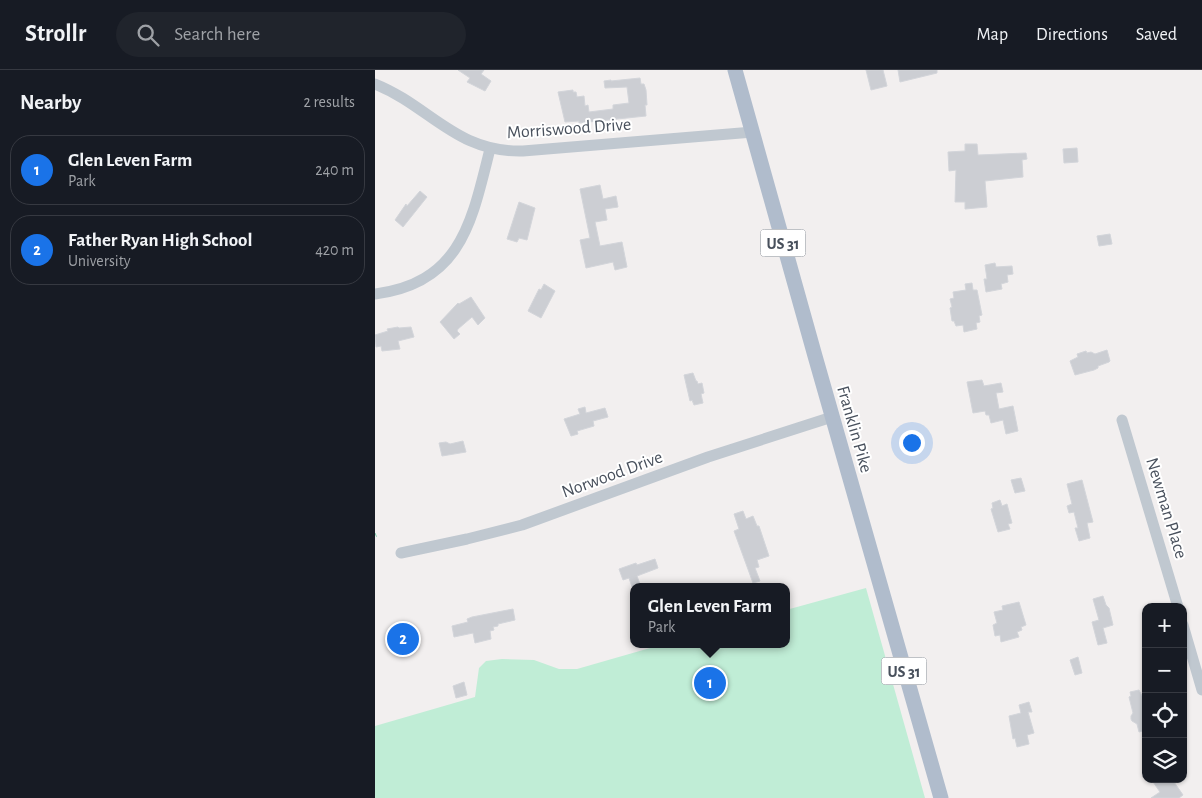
<!DOCTYPE html>
<meta charset="utf-8">
<style>
body{margin:0;font-family:"Alegreya Sans",sans-serif;background:#20242c;color:#f1f3f6}
.controls{position:absolute;right:15px;bottom:15px;display:grid;overflow:hidden;border-radius:10px;box-shadow:0 1px 4px #0004}
.controls button{width:45px;height:45px;display:grid;place-items:center;padding:0;border:0;border-bottom:1px solid #363941;background:#171b24;color:#f1f3f6;font:25px sans-serif}
.you{position:absolute;left:536px;top:372px;width:18px;height:18px;margin:-12px;border:4px solid #fff;border-radius:50%;background:#1a73e8;box-shadow:0 0 0 8px #1a73e833}
.badge{display:grid;place-items:center;width:32px;height:32px;border-radius:50%;background:#1a73e8;color:#fff;font-size:16px;font-weight:700}
.pin{position:absolute;translate:-50% -50%;border:2px solid #fff;box-shadow:0 1px 5px #0006}
.popup{position:absolute;left:255px;top:513px;width:160px;height:65px;box-sizing:border-box;display:grid;place-content:center;border-radius:10px;background:#171b24;filter:drop-shadow(0 1px 4px #0005);font-size:16px;white-space:nowrap;color:#9ea1a6}
.popup b{font-size:19px;color:#f1f3f6}
.popup::after{content:'';position:absolute;left:50%;top:100%;margin-left:-10px;border:10px solid transparent;border-top-color:#171b24}
.list{margin:0;padding:0;list-style:none}
h2{display:flex;justify-content:space-between;align-items:center;height:65px;margin:0;padding:0 20px;font-size:21px}
h2 small{font-size:16px;font-weight:400;color:#9ea1a6}
.list li{display:grid;grid-template-columns:32px 1fr auto;gap:15px;align-items:center;box-sizing:border-box;height:70px;margin:0 10px 10px;padding:0 10px;border:1px solid #363941;border-radius:20px}
.list b{display:block;font-size:19px;white-space:nowrap}
.list p{margin:0;font-size:16px;white-space:nowrap;color:#9ea1a6}
.list em{font-size:16px;font-style:normal;color:#9ea1a6}
.icon{flex:none;width:28px;height:28px;fill:none;stroke:currentColor;stroke-width:2;stroke-linecap:round;stroke-linejoin:round}
.map{position:relative;flex:none;width:827px;height:728px;overflow:hidden}
header{display:flex;align-items:center;gap:30px;box-sizing:border-box;height:70px;padding:0 25px;background:#171b24;border-bottom:1px solid #363941}
header strong{font-size:24px}
nav{display:flex;gap:28px;margin-inline-start:auto;font-size:18px}
.search{width:350px;height:45px;background:#20242c;display:flex;align-items:center;gap:12px;box-sizing:border-box;padding:0 18px;border-radius:28px;color:#9ea1a6;font-size:19px}
main{display:flex}
aside{flex:1;background:#171b24}
.map>svg:first-child{display:block}
.green{fill:#c0edd6}
.building{fill:#ccced3;stroke:#d3d5da}
.lines{fill:none;stroke-linecap:round;stroke-linejoin:round}
.path{stroke:#7ac9aa;stroke-width:1;stroke-dasharray:4 2.5;stroke-linecap:butt}
.minor{stroke:#c0c8d0;stroke-width:11}
.major{stroke:#b0bccc;stroke-width:15}
.labels{text-anchor:middle;stroke-width:4;stroke-linejoin:round;paint-order:stroke}
.shield{fill:#fff;stroke:#7f848d;stroke-width:1}
.shield-label{font-size:16px;font-weight:bold;fill:#48505c}
.street-label{font-size:18px;fill:#48505c;stroke:#fff}
</style>
<header>
<strong>Strollr</strong>
<div class="search"><svg class="icon" aria-label="search" viewBox="0 0 24 24"><circle cx="10" cy="10" r="6"/><path d="M15 15l6 6"/></svg>Search here</div>
<nav><a>Map</a><a>Directions</a><a>Saved</a></nav>
</header>
<main>
<aside>
<h2>Nearby<small>2 results</small></h2>
<ul class="list">
<li><span class="badge">1</span><div><b>Glen Leven Farm</b><p>Park</p></div><em>240 m</em></li>
<li><span class="badge">2</span><div><b>Father Ryan High School</b><p>University</p></div><em>420 m</em></li>
</ul>
</aside>
<div class="map">
<svg width="827" height="728" viewBox="0 0 827 728">
<rect width="100%" height="100%" fill="#f2efef"/>
<polygon class="green" points="491,518 550,728 0,728 0,656 100,627 104,598 111,591 127,589 159,590 184,599 202,599 289,574 411,574 411,540"/>
<g class="building">
<polygon points="83,0 109,0 106,4 116,11 110,21 92,12 95,8"/>
<polygon points="491,0 508,0 512,16 496,20"/>
<polygon points="523,0 562,0 562,3 525,12"/>
<polygon points="265,8 266,14 269,14 271,20 272,35 270,35 271,46 204,53 204,51 190,52 183,22 198,20 198,22 201,22 202,27 209,26 210,36 213,35 214,42 238,39 238,35 254,33 252,17 230,18 229,11 236,10 236,11"/>
<polygon points="590,74 602,74 603,85 651,83 652,89 647,90 648,107 610,111 612,137 590,139 590,132 580,132 581,100 574,101 573,82 590,81"/>
<polygon points="702,78 703,92 689,93 688,79"/>
<polygon points="225,115 228,129 241,126 243,137 230,139 232,150 220,152 225,176 247,172 252,197 240,200 238,192 211,198 205,170 215,168 205,119"/>
<polygon points="45,121 52,127 28,157 20,150 31,134 32,136"/>
<polygon points="144,132 160,138 152,170 144,168 142,172 132,169"/>
<polygon points="735,164 737,174 724,176 722,166"/>
<polygon points="620,193 621,197 637,196 638,204 632,205 633,212 626,214 627,219 611,222 609,209 612,209 610,195"/>
<polygon points="597,213 598,220 602,220 607,245 604,246 605,252 601,253 602,259 589,262 588,255 581,256 579,251 577,251 575,238 577,237 575,229 579,228 578,222 591,220 590,214"/>
<polygon points="169,214 180,221 166,248 153,241 164,219 166,220"/>
<polygon points="96,227 110,248 103,255 97,247 83,259 82,261 85,264 79,269 65,252 83,233 84,234"/>
<polygon points="23,257 24,258 36,257 39,267 23,271 25,279 7,281 6,276 1,277 0,265 13,261 12,259"/>
<polygon points="732,280 735,291 734,292 723,296 723,298 719,300 700,305 695,291 703,287 702,284 711,281 712,283 716,282 720,284"/>
<polygon points="318,303 321,311 322,311 323,314 327,313 329,323 326,324 328,333 319,335 317,330 315,331 309,305"/>
<polygon points="607,310 609,316 626,313 628,322 621,323 624,339 638,336 643,361 631,364 628,350 616,353 614,345 611,345 610,341 598,343 592,312"/>
<polygon points="210,337 211,343 230,338 233,347 218,351 219,356 202,361 203,364 196,366 189,349 205,344 203,339"/>
<polygon points="88,371 91,382 67,386 64,373 71,372 75,374"/>
<polygon points="646,408 650,421 640,423 636,410"/>
<polygon points="707,410 718,452 712,453 715,468 704,471 700,458 703,458 699,442 694,443 692,436 697,434 692,414"/>
<polygon points="625,430 627,436 632,434 637,453 633,454 635,459 623,462 616,439 618,438 617,433"/>
<polygon points="368,441 371,449 378,446 382,456 384,456 394,486 382,490 384,497 380,498 385,511 378,513 359,461 364,459 359,444"/>
<polygon points="280,489 283,498 262,506 266,517 257,517 254,508 248,510 244,499 261,493 262,495"/>
<polygon points="728,526 731,535 734,538 738,555 728,558 732,573 723,575 717,552 724,550 718,529"/>
<polygon points="644,532 651,555 646,557 647,560 642,562 644,567 626,572 625,565 620,566 618,555 622,553 619,542 628,540 627,536"/>
<polygon points="138,539 140,550 123,554 123,556 118,557 119,560 115,561 116,569 100,573 98,563 79,567 77,556 93,552 92,549 97,547"/>
<polygon points="703,587 707,603 700,605 695,590"/>
<polygon points="89,612 92,625 81,628 78,616"/>
<polygon points="764,620 769,630 771,629 771,660 764,662 762,654 757,651 756,649 756,646 758,643 754,627 756,626 755,622"/>
<polygon points="654,632 657,642 653,642 659,663 652,665 654,674 642,677 640,668 638,669 634,646 646,643 644,635"/>
<polygon points="776,709 797,709 808,725 804,728 776,728 785,722"/>
</g>
<g class="lines">
<polyline class="path" points="0,463 2,468"/>
<g class="minor">
<path d="M0 14C55 36 81 83 148 81L378 62"/>
<path d="M0 224C87 213 97 150 115 79"/>
<polyline points="747,350 803,537"/>
<polyline points="26,483 92,469 147,455 333,387 457,347"/>
<polyline points="808,555 827,620"/>
</g>
<polyline class="major" points="360,0 440,286 566,728"/>
</g>
<g class="labels">
<g class="shield">
<rect x="385.5" y="159.5" width="45" height="27" rx="4"/>
<rect x="506.5" y="587.5" width="45" height="27" rx="4"/>
</g>
<g class="shield-label">
<text x="408" y="179">US 31</text>
<text x="529" y="607">US 31</text>
</g>
<g class="street-label">
<text transform="translate(194 58) rotate(-4)" y="6">Morriswood Drive</text>
<text transform="translate(480 359) rotate(74)" y="6">Franklin Pike</text>
<text transform="translate(237 404) rotate(-20)" y="6">Norwood Drive</text>
<text transform="translate(792 438) rotate(73)" y="6">Newman Place</text>
</g>
</g>
</svg>
<div class="controls">
<button>+</button>
<button>−</button>
<button><svg class="icon" aria-label="locate" viewBox="0 0 24 24"><circle cx="12" cy="12" r="6"/><path d="M12 2v4M12 18v4M2 12h4M18 12h4"/></svg></button>
<button><svg class="icon" aria-label="layers" viewBox="0 0 24 24"><path d="M12 4l9 5-9 5-9-5zM3 14l9 5 9-5"/></svg></button>
</div>
<div class="you"></div>
<div class="pin badge" style="left:335px;top:613px">1</div>
<div class="popup"><b>Glen Leven Farm</b>Park</div>
<div class="pin badge" style="left:28px;top:569px">2</div>
</div>
</main>
